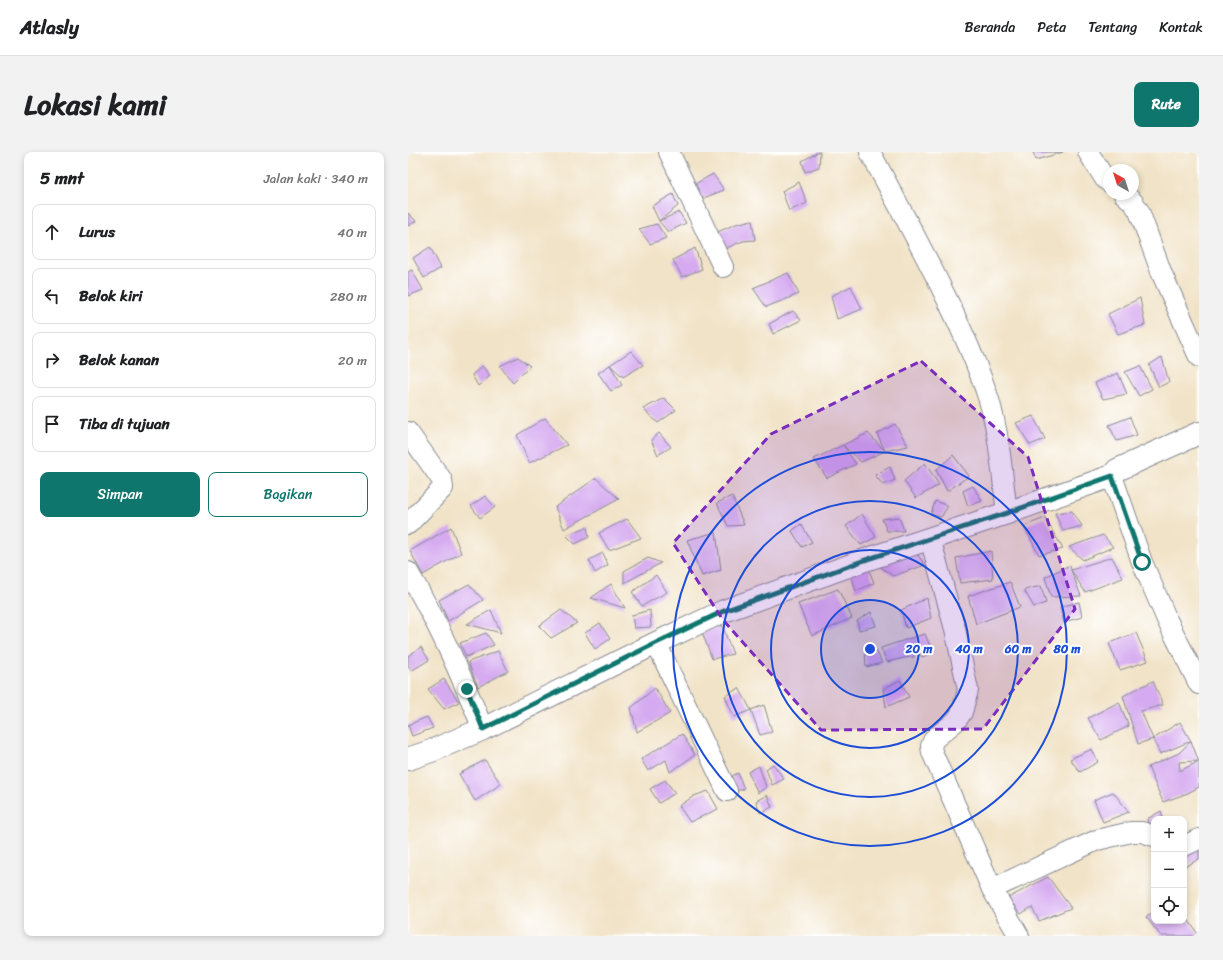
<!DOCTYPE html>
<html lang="id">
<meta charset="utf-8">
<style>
body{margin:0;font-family:Sriracha,sans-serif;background:#f2f2f2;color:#202124}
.controls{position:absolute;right:12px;bottom:12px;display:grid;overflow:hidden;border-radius:8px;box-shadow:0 2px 6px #0003}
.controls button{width:36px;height:36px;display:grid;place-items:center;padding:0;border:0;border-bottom:1px solid #e0e0e0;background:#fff;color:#202124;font:20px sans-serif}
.compass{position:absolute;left:695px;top:12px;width:36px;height:36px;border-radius:50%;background:#fff;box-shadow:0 2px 6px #0003;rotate:321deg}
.stop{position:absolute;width:12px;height:12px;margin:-9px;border:3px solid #0f766e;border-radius:50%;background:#fff}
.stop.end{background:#0f766e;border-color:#fff;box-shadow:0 1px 4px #0008}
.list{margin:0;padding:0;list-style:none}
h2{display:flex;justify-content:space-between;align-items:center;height:52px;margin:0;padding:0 16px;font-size:17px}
h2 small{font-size:13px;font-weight:400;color:#757577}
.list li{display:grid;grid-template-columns:26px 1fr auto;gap:12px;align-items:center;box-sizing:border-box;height:56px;margin:0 8px 8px;padding:0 8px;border:1px solid #e0e0e0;border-radius:8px}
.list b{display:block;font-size:15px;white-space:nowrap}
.list em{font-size:13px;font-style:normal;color:#757577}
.actions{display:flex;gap:8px;padding:12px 16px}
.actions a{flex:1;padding:9px 0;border:1px solid #0f766e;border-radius:8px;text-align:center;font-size:14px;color:#0f766e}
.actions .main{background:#0f766e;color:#fff}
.icon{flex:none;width:22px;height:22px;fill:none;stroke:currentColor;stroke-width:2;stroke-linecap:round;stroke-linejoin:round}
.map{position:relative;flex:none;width:791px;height:784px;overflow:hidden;border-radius:8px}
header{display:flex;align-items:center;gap:24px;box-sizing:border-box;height:56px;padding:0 20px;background:#fff;border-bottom:1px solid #e0e0e0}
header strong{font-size:19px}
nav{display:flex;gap:22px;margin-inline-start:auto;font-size:14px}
.intro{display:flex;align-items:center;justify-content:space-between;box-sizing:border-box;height:96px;padding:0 24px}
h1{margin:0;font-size:28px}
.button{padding:10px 18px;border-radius:8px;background:#0f766e;color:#fff;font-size:14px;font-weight:700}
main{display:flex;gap:24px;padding:0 24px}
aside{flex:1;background:#fff;border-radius:8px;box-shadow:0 2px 6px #0003}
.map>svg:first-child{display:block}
.building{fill:#d5aaf0;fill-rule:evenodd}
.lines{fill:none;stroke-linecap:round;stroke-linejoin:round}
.street-casing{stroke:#868992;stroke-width:22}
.secondary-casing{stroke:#868992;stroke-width:24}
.street{stroke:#fff;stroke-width:20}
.secondary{stroke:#fff;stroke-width:22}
.route{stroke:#0f766e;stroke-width:5}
.marked{fill:#7b2cbf;fill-opacity:0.2;stroke:#7b2cbf;stroke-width:3;stroke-dasharray:8 5;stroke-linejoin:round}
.ring{fill:none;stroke:#1d4ed8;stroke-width:2}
.centre{fill:#1d4ed8;stroke:#fff;stroke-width:2}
.ring-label{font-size:12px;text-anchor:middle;font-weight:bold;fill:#1d4ed8;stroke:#fff;stroke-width:4;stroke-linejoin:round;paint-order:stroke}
</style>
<header>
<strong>Atlasly</strong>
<nav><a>Beranda</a><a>Peta</a><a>Tentang</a><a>Kontak</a></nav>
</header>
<div class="intro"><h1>Lokasi kami</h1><a class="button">Rute</a></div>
<main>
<aside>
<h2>5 mnt<small>Jalan kaki · 340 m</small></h2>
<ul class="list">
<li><svg class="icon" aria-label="ahead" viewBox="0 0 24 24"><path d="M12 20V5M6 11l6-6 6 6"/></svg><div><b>Lurus</b></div><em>40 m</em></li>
<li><svg class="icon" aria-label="left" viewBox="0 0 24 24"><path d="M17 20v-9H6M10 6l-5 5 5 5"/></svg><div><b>Belok kiri</b></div><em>280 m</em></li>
<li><svg class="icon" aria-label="right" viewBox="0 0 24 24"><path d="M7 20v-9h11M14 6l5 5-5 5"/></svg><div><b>Belok kanan</b></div><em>20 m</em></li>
<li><svg class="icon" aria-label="arrive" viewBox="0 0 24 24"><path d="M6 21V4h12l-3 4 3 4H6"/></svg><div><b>Tiba di tujuan</b></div></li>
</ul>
<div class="actions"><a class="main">Simpan</a><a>Bagikan</a></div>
</aside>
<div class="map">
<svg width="791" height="784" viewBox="0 0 791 784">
<rect width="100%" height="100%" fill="#fff"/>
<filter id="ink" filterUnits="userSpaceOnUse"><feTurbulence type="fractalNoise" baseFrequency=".025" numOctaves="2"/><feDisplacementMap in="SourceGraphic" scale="8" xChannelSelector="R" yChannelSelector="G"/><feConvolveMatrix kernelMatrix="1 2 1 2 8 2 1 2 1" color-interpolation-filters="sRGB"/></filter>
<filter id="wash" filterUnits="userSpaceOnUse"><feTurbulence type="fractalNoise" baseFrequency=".012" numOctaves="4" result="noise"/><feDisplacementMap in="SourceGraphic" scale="16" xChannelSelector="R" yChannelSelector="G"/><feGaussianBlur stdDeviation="0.9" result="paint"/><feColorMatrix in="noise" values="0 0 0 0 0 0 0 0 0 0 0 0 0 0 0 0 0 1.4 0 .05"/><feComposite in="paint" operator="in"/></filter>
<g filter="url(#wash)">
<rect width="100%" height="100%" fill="#f1e3c7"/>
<g id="blocks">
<g class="building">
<polygon points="410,0 412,0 411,15 397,20 394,9"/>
<polygon points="625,0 655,0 628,8"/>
<polygon points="305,22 316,38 293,47 287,32"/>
<polygon points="391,30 399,51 381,59 374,39"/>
<polygon points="265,42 270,54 251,69 244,54"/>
<polygon points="271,60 278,71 260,80 251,69"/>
<polygon points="0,61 8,69 0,74"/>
<polygon points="344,68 347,88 335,89 314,98 307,81 328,72"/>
<polygon points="249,72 258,86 242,92 231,77"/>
<polygon points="22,95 33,116 16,126 5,106"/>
<polygon points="287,96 294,117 274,125 265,108"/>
<polygon points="4,118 15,138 0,144 0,120"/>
<polygon points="380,121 391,142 358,155 345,136"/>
<polygon points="443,134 454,157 429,167 423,144"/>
<polygon points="732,146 737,173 710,182 700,162"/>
<polygon points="385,159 393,168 365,182 361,172"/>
<polygon points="223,199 235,213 215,225 202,213 214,233 203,239 190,221"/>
<polygon points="110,205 122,214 105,231 92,214"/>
<polygon points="754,205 761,230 751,235 741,213"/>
<polygon points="74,214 82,224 70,234 64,223"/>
<polygon points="732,214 744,237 731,244 717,220"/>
<polygon points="710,221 719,242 695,247 687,231"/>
<polygon points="256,246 268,258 250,271 235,257"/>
<polygon points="625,264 637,287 622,293 608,271"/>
<polygon points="722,265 729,283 709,289 701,273"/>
<polygon points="137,266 159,293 121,311 109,283"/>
<polygon points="487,272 500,294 477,299 453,310 435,293 460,281 477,299 469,282"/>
<polygon points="251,281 263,295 250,303 243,288"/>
<polygon points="435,293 448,312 419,326 406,307"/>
<polygon points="545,303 561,324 539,339 528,318"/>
<polygon points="517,311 531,333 508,346 496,329"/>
<polygon points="482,315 487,328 475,333 467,323"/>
<polygon points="188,326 211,347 156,377 147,355"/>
<polygon points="565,334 574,349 560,354 555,339"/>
<polygon points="77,344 87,355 72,366 63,354"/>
<polygon points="324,344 336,373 320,374 309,351"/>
<polygon points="527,349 540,354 533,365 523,362"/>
<polygon points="664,359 674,374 655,379 647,361"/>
<polygon points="454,362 468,385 453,393 438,374"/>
<polygon points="491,365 496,379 479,379 474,367"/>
<polygon points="637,366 655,397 631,403 616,374"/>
<polygon points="219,367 233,386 201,398 191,381"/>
<polygon points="393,372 404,390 394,395 384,379"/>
<polygon points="43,375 53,401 15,423 2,399"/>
<polygon points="179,375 181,385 167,392 158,383"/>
<polygon points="308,380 313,418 294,424 279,388"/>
<polygon points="695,383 705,395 675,408 661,395"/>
<polygon points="507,399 517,413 485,424 471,414"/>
<polygon points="583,399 585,427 552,431 548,406"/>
<polygon points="195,401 200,413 187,421 181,408"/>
<polygon points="704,405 715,426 677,440 663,418 673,444 643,445 637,425 662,413 663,418"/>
<polygon points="240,406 253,411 216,431 216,419"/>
<polygon points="460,415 466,431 448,439 442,419"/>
<polygon points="248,423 259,440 234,454 224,440"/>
<polygon points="602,430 612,455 568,472 560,444"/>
<polygon points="61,432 75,448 40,469 31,448"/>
<polygon points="203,432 217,456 183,446"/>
<polygon points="633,434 638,451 626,455 616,438"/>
<polygon points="430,437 444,466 404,484 390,452"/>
<polygon points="519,446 523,466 498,476 493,458"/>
<polygon points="671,450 674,465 656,470 652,455"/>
<polygon points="83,458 93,481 59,472"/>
<polygon points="153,458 169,471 143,486 131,474"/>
<polygon points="242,458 243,475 226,476 224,463"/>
<polygon points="463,460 468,474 451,478 449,469"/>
<polygon points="192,471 202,487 187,497 177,481"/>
<polygon points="314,473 325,502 304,507 294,480"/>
<polygon points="78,481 86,493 58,505 52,491"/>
<polygon points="728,481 740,509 712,518 701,491"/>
<polygon points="517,482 525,501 514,505 502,493 506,505 496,506 479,510 473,496 500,487"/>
<polygon points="13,495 21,508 3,519 0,513 0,504"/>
<polygon points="468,498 474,511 458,515 457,499"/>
<polygon points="90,499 100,519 70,535 60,510"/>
<polygon points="36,527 51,550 36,557 20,537"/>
<polygon points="492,528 501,545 478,555 475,537"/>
<polygon points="745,529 755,553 733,559 745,587 730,592 715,544"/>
<polygon points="247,536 262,561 229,580 223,556"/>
<polygon points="331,536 343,558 326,565 317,544"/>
<polygon points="711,550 721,574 693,588 680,566"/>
<polygon points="356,553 364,580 352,583 343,558"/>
<polygon points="19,565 25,576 4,584 0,573"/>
<polygon points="772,570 783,589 752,602 745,587"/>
<polygon points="274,582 287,603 262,620 258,608 240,619 233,607"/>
<path d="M783 589 791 610V635L780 641 755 650 740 615 771 601ZM791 609 772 619 771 610Z"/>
<polygon points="684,597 690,610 672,620 662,607"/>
<polygon points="77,608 93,632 67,649 51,622"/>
<polygon points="365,612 376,627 364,633 358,617"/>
<polygon points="351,614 358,635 350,641 340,620"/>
<polygon points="330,621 336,637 328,639 324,624"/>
<polygon points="257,628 267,641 251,651 242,637"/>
<polygon points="300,639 310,657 282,670 271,654 286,644"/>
<polygon points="705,640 721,660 695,670 686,648"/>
<polygon points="359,643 364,655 352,661 348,649"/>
<polygon points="753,659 755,667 746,667 746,681 743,683 739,667"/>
<polygon points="791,695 791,707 776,715 776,702"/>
<polygon points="640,725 663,756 631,769 624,755 613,762 600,746"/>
<polygon points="746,761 746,769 776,769 776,761 791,784 753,784 738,765"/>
</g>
</g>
</g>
<g filter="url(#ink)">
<use href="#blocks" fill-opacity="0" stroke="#868992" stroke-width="1"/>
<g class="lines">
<defs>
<g id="street">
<polyline points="261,0 315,115"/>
<path d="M462 0C485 43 508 85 530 129 549 167 568 207 581 248 592 285 594 323 599 361"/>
<polyline points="680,0 697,27 701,30"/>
<polyline points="716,42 725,50 731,59 754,122 791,205"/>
<polyline points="0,280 34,328 35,336 0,372"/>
<polyline points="704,324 734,410 760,470 791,532"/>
<polyline points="522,386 547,477 560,538 554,560 548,569 526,587 523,594 524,600 584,737 611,784"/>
<path d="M0 420C30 470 53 523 75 577"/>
<polyline points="248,491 319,639"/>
<polyline points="776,694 791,687"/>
<polyline points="584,737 689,688 723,680 734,680 746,684"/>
</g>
<polyline id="secondary" points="0,607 23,599 75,577 248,491 316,459 457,408 599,361 704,324 709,318 791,281"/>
</defs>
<use href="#street" class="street-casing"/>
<use href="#secondary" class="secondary-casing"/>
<use href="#street" class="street"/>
<use href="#secondary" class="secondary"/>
</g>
</g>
<g class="lines" filter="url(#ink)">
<polyline class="route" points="59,537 75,577 248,491 316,459 457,408 599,361 704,324 734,410"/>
</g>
<path class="marked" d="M513 209 620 305 667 457 575 577 413 578 315 468 265 391 363 282Z"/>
<circle cx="462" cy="497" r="49" fill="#1d4ed8" fill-opacity=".12"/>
<g class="ring">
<circle cx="462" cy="497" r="49"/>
<circle cx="462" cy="497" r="99"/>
<circle cx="462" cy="497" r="148"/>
<circle cx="462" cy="497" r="197"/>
</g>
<circle cx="462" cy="497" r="6" class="centre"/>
<g class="ring-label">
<text x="511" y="501">20 m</text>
<text x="561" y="501">40 m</text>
<text x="610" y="501">60 m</text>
<text x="659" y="501">80 m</text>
</g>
</svg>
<div class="controls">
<button>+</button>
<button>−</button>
<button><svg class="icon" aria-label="locate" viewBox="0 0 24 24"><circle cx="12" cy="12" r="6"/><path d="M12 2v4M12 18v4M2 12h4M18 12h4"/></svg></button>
</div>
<svg class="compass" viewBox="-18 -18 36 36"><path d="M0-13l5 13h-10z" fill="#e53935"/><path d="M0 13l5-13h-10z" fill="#757577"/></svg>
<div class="stop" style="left:734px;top:410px"></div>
<div class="stop end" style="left:59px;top:537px"></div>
</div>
</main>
